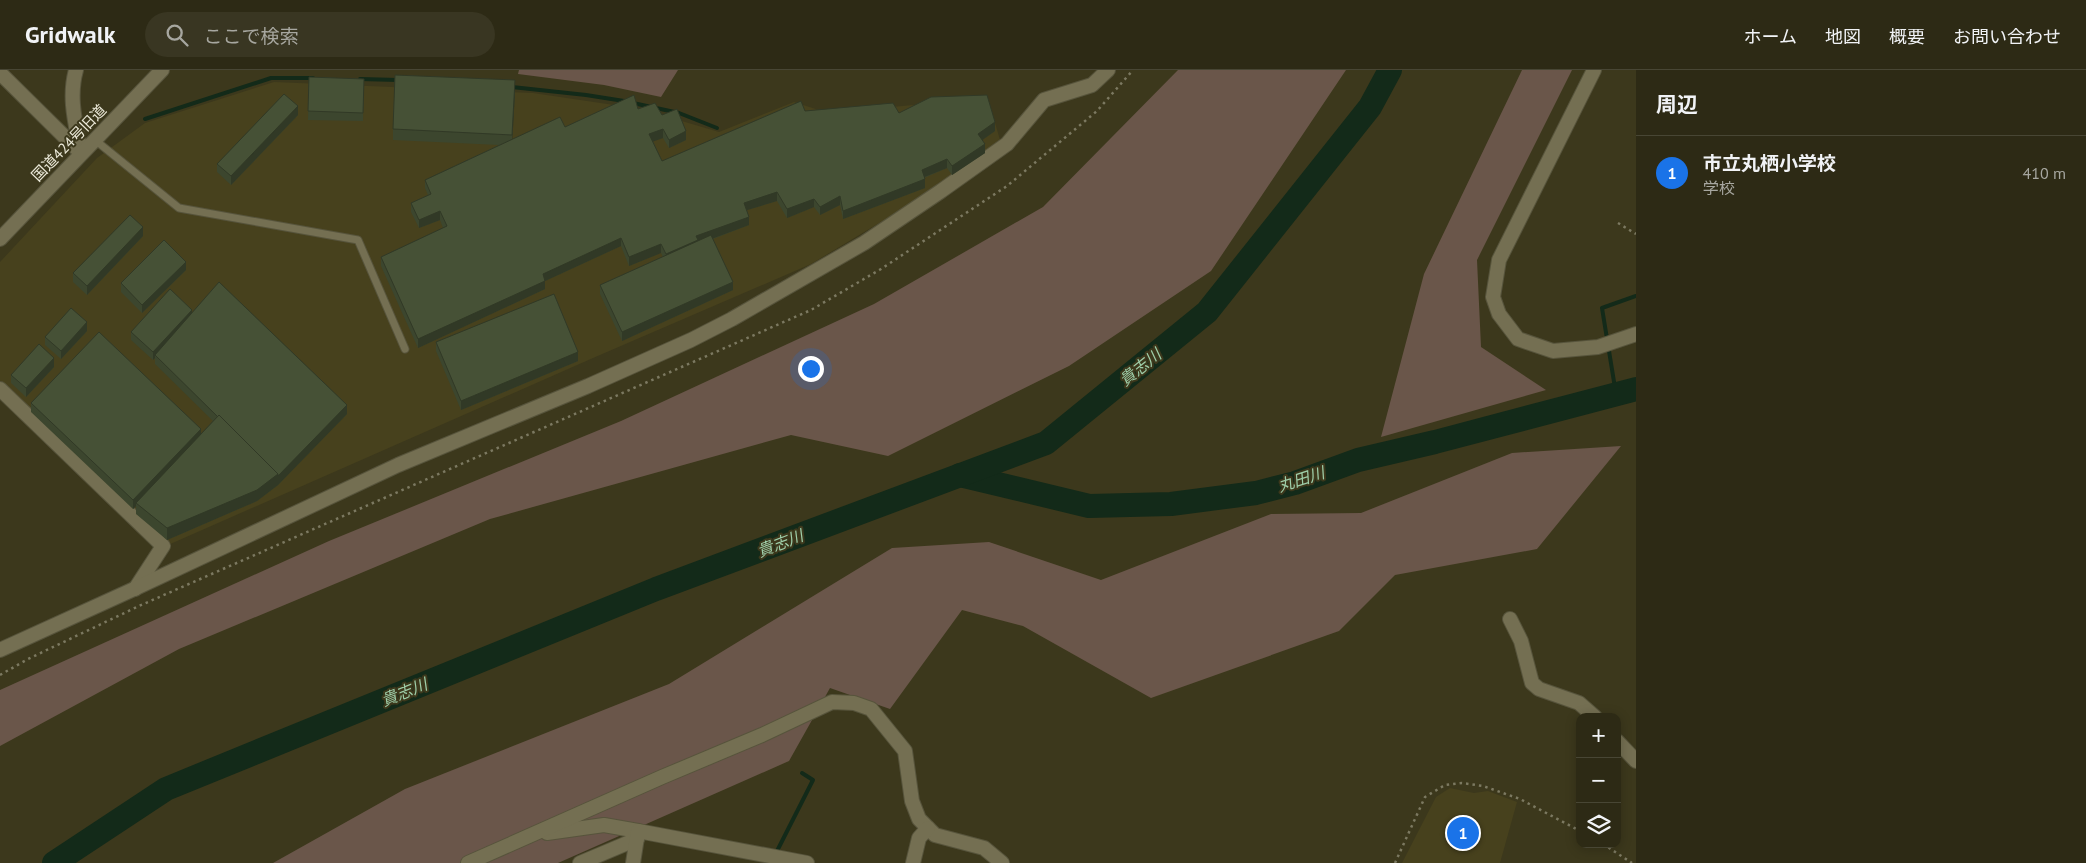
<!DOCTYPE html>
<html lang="ja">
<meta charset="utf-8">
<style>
body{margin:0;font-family:"PT Sans","Noto Sans JP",sans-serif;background:#393622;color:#f1f3f6}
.controls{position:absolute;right:15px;bottom:15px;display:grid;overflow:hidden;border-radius:10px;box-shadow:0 2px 12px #0003}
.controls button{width:45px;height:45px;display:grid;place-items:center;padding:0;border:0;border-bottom:1px solid #484634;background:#2d2a15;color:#f1f3f6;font:25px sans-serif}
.you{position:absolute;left:810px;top:298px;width:18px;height:18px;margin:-12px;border:4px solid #fff;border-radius:50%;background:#1a73e8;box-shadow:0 0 0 8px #1a73e833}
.badge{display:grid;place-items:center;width:32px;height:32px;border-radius:50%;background:#1a73e8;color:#fff;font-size:16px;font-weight:700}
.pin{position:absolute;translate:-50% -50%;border:2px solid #fff;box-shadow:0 1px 5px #0006}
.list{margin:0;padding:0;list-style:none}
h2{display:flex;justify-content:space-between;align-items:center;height:65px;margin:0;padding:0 20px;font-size:21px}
h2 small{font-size:16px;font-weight:400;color:#a7a7a0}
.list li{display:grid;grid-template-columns:32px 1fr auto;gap:15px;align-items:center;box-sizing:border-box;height:75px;padding:0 20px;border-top:1px solid #484634}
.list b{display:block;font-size:19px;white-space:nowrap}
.list p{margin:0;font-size:16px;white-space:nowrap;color:#a7a7a0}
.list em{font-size:16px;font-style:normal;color:#a7a7a0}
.icon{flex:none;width:28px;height:28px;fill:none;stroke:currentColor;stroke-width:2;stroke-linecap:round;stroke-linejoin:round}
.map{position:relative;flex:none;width:1636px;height:793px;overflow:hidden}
header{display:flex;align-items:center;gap:30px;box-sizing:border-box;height:70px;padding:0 25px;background:#2d2a15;border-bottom:1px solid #484634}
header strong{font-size:24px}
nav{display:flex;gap:28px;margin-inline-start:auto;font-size:18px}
.search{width:350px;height:45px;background:#393622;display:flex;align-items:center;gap:12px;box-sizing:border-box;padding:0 18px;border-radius:28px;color:#a7a7a0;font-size:19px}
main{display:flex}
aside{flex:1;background:#2d2a15}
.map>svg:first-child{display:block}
.built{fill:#47411d}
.green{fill:#6a564a}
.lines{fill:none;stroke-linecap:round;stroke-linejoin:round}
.stream{stroke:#132a19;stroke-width:4}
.river{stroke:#132a19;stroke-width:24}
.service-casing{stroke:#57543c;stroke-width:9}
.minor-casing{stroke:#57543c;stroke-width:16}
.tertiary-casing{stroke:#57543c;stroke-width:16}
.path{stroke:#7c7961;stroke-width:2.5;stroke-dasharray:2.5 4;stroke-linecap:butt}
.service{stroke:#746f52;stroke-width:7}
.minor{stroke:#746f52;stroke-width:14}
.tertiary{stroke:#746f52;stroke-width:14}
.wall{fill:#3c462e}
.shaded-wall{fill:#313926}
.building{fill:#465136;stroke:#313926}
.labels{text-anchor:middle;stroke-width:4;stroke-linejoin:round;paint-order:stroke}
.street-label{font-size:15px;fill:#eceada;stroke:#3c381c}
.water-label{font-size:16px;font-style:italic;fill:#9fcfaa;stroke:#3c381c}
</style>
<header>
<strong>Gridwalk</strong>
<div class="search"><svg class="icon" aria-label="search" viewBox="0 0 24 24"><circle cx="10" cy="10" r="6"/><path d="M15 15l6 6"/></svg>ここで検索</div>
<nav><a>ホーム</a><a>地図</a><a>概要</a><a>お問い合わせ</a></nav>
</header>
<main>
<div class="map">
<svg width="1636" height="793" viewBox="0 0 1636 793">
<rect width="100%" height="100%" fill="#3c381c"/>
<g class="built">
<polygon points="274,12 533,23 641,39 719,62 794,32 828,43 913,35 989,32 1000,70 989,81 949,111 811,194 593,288 168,475 0,311 0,192 97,88 145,53"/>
<polygon points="1450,718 1474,723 1488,721 1517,732 1500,793 1402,793 1436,727"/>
</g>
<g class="green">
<polygon points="519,0 678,0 661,27 604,15 518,4"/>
<polygon points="1178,0 1346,0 1211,201 1069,296 888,386 791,365 490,449 179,579 0,676 0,620 329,471 621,351 874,234 1043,137"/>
<polygon points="1522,0 1572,0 1477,190 1481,277 1546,320 1381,367 1424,204"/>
<polygon points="1621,376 1537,479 1395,505 1339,561 1151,628 1023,556 962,540 890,639 830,618 789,691 558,793 273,793 405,719 669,614 892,478 989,472 1101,510 1271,444 1361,443 1512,383"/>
</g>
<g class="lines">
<g class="stream">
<polyline points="360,9 398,10"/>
<polyline points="512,17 586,25 624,31"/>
<polyline points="633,33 679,43 717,58"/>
<polyline points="145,49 271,8 313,8"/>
<polyline points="1616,324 1602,238 1636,226"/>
<polyline points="776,783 813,710 802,703"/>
</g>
<g class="river">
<polyline points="960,405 1089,436 1171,434 1256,423 1295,413 1358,390 1435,372 1636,319"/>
<polyline points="54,793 166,719 656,519 1046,373 1207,242 1370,37 1390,0"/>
</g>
<defs>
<polyline id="service" points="95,70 179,138 358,170 405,279"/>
<g id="minor">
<path d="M76 0C68 28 76 55 81 83"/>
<polyline points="1594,0 1499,190 1493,227 1499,244 1518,269 1553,281 1598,277 1636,264"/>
<polyline points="0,319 163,476 135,519"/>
<polyline points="1510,549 1521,571 1532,613 1539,619 1579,633 1595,647"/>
<polyline points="0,580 134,519 398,395 588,316 691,270 732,249 864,173 941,121 1007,74 1044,30 1092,15 1108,0"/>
<polyline points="1617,671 1636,691"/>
<polyline points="547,763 604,755 638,761"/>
<polyline points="468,793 662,707 762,665 832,632 854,633 871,639 905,681 912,731 919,749 935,765 984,778 1002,793"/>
<polyline points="580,793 637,769"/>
<polyline points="633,793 638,761 807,793"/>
<polyline points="913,793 919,768 928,758"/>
</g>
<g id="tertiary">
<polyline points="0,3 81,83"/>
<polyline points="0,169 162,0"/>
</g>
</defs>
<use href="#service" class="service-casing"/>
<use href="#minor" class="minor-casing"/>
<use href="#tertiary" class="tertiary-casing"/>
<g class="path">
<polyline points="1618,153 1636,164"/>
<polyline points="0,605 28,589 139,536 811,240 881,199 1007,116 1097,41 1133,0"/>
<polyline points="1603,774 1632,793"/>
<polyline points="1395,793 1425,727 1445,715 1462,713 1483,716 1520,729 1580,761"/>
</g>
<use href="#service" class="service"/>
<use href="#minor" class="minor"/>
<use href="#tertiary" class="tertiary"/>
</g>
<g class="wall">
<polygon points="309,7 364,9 363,51 308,50"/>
<polygon points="515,22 512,69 638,39 662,45 686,70 669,78 663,68 653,71 662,91 805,41 899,43 995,61 982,70 985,83 952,105 947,98 924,108 925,118 843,149 840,135 820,145 814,137 787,148 777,131 747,140 749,155 713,169 733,220 622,271 600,224 600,215 663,187 661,183 629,196 621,176 545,211 545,219 418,278 381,196 381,187 443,158 440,150 419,158 411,142 411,133 428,125 425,118 425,110 499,75 393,70 393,59"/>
<polygon points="298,45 231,115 217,102 217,94"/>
<polygon points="143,166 87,225 73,212 73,203"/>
<polygon points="186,200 142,243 121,222 121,213"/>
<polygon points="192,243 347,344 278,415 257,431 167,470 136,444 136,436 133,439 31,342 31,333 201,364 213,351 155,294 155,288 153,290 131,270 131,262"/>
<polygon points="87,261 61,289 45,275 45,267"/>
<polygon points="436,272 578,291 461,340 436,281"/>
<polygon points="54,297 26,327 11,313 11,305"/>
</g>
<g class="shaded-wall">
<polygon points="515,10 515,22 512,76 512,65"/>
<polygon points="298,36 298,45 231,115 231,106"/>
<polygon points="995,52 995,61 978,73 978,64"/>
<polygon points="663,59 663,68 649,73 649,64"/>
<polygon points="686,61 686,70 669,78 669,70"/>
<polygon points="985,74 985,83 952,105 952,96"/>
<polygon points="947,89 947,98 922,108 922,100"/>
<polygon points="925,109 925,118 843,149 843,141"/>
<polygon points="777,122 777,131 744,141 744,133"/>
<polygon points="840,126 840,135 820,145 820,137"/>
<polygon points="814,129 814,137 787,148 787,139"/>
<polygon points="440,141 440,150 419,158 419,150"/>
<polygon points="749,147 749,155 698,174 666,193 666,184 696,166"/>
<polygon points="143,157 143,166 87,225 87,216"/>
<polygon points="621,168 621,176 545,211 545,219 418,278 418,269 543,204"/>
<polygon points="661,174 661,183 629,196 629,187"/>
<polygon points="186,192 186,200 142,243 142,235"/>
<polygon points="733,212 733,220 622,271 622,262"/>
<polygon points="192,240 192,248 155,285 155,288 153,290 153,282"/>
<polygon points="87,252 87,261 61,289 61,281"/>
<polygon points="578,282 578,291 461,340 461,331"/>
<polygon points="54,288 54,297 26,327 26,318"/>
<polygon points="347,335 347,344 278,415 257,431 167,470 167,458 278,404"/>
<polygon points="201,359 201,368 136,433 136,436 133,439 133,430"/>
</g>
<g class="building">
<polygon points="395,5 515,10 512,65 393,59"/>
<polygon points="309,7 364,9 363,43 308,41"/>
<polygon points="284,24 298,36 231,106 217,94"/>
<polygon points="634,25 638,39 655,33 662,45 677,39 686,61 669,70 663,59 649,64 662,91 801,31 805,41 893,33 899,43 931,27 987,25 995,52 978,64 985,74 952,96 947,89 922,100 925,109 843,141 840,126 820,137 814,129 787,139 777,122 744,133 749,147 696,166 698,170 666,184 661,174 629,187 621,168 543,204 545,211 418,269 381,187 447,156 440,141 419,150 411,133 431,124 425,110 560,47 565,57"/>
<polygon points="130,145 143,157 87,216 73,203"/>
<polygon points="711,165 733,212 622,262 600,215"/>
<polygon points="164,170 186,192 142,235 121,213"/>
<polygon points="219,212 347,335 278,406 278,404 219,345 218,347 155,285"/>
<polygon points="170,219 192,240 153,282 131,262"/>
<polygon points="554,224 578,282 461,331 436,272"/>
<polygon points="71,238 87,252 61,281 45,267"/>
<polygon points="99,262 201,359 133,430 31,333"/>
<polygon points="39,274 54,288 26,318 11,305"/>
<polygon points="219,345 278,404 257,420 167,458 136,433"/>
</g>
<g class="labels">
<g class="street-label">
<text transform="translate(69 73) rotate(-46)" y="5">国道424号旧道</text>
</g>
<g class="water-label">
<text transform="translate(1140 297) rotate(-39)" y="6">貴志川</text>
<text transform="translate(1301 409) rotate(-18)" y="6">丸田川</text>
<text transform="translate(780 473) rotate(-21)" y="6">貴志川</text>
<text transform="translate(404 622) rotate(-22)" y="6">貴志川</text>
</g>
</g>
</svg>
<div class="controls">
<button>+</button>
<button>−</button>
<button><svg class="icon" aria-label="layers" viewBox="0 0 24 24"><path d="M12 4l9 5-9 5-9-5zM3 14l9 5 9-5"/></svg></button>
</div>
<div class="you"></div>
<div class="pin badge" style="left:1463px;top:763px">1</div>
</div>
<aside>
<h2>周辺<small></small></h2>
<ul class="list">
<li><span class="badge">1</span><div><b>市立丸栖小学校</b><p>学校</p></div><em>410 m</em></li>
</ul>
</aside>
</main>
